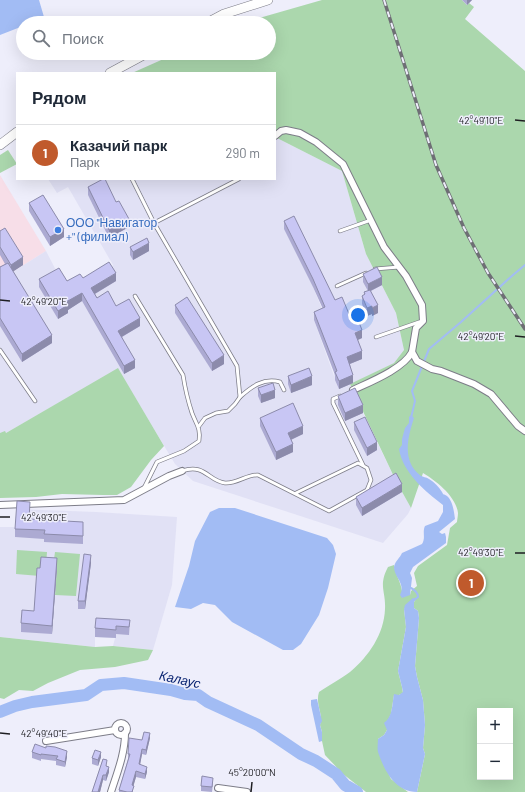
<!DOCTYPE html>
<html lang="ru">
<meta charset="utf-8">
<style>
body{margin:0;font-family:Barlow,sans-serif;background:#f6f6f7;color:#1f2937}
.controls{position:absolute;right:12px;bottom:12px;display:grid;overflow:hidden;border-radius:0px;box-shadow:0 4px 16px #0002}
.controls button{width:36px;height:36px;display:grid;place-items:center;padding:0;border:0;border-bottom:1px solid #e0e1e3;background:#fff;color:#1f2937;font:20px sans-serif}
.you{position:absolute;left:358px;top:315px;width:14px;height:14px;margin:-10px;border:3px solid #fff;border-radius:50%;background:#1a73e8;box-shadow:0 0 0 6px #1a73e833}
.badge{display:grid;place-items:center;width:26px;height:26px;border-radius:50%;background:#c05a2c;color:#fff;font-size:13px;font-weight:700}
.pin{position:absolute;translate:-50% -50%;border:2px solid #fff;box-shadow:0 1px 4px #0006}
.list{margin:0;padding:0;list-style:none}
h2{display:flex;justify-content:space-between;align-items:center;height:52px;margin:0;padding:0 16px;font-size:17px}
h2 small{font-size:13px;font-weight:400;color:#747a83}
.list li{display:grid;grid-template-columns:26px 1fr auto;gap:12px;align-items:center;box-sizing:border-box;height:56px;padding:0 16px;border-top:1px solid #e0e1e3}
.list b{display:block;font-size:15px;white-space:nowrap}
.list p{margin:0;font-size:13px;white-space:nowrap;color:#747a83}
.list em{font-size:13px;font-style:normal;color:#747a83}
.icon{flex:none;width:22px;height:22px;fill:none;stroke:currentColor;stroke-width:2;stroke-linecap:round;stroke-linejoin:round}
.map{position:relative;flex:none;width:525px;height:792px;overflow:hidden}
.search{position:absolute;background:#fff;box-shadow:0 4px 16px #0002;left:16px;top:16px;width:260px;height:44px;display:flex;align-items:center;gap:10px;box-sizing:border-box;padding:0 14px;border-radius:22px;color:#747a83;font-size:15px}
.panel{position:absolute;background:#fff;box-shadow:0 4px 16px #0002;left:16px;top:72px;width:260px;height:108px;border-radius:0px}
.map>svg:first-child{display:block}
.commercial{fill:#f7dee8}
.built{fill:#e1e1f5;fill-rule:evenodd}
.green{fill:#abd7ad;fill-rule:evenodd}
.water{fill:#a2bcf4}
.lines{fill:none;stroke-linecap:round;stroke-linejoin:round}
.stream{stroke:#a2bcf4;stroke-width:2}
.river{stroke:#a2bcf4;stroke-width:12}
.service-casing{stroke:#7d7d88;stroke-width:4.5}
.minor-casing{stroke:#7d7d88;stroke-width:8}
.secondary-casing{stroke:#7d7d88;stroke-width:10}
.service{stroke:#fff;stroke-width:3}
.minor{stroke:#fff;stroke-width:6}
.secondary{stroke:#fff;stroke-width:9}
.rail-casing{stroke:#6e6e75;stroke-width:3.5}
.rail{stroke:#eeeefb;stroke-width:2;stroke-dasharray:6;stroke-linecap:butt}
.wall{fill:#acaad2}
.shaded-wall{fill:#8c8bab}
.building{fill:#c8c6f4;stroke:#8c8bab}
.ticks{fill:none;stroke:#1f1f23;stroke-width:1.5}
.shop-dot{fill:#3f7fe0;stroke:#eeeefb;stroke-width:1.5}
.labels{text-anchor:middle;stroke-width:3;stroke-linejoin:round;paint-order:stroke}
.shop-label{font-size:12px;fill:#366cbe;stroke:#eeeefb;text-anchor:start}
.water-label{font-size:13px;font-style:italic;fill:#0c2673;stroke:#eeeefb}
.ticks-label{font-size:10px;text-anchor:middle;fill:#1f1f23;stroke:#eeeefb;stroke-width:3;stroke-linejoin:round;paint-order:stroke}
</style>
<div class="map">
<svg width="525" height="792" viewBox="0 0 525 792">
<rect width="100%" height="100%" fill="#eeeefb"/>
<polygon class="commercial" points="0,175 46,251 11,273 0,268"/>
<g class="built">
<path d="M275 137 342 171 366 254 396 313 404 350 394 363 353 383 350 374V384L363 413 396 481 411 508 408 514 383 543 193 481 175 464 118 369 6 433H0V268L11 273 46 251 59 276 58 319 67 314 66 311 82 301 97 306 91 296 116 281 111 272 113 265 68 187 57 193 48 179H275ZM323 282 335 308 334 376 314 320 325 316 313 287Z"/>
<polygon points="17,509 96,512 177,517 172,585 153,650 113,646 115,638 95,637 95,647 0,637 0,527 16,527"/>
</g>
<g class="green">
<path d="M322 0H462L467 5 469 3 474 7 465 19 525 71V792H417L425 754 423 748 425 725 423 700 417 677 415 666 419 618 418 611 414 608V602L416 599 404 609 406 627 398 671 402 687 403 693 399 695H394L391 714 388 720 387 730 384 735 378 739V750L391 779 408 792H366L343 774 325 755 322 741V732L320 725C324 715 315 705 319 692 329 685 341 679 350 672 369 656 384 634 385 609 386 591 378 586 388 567L394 565C395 574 401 582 402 591L410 595 411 591 417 586 414 573 418 566 447 545 450 528 457 522C457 520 458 516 458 513 456 496 436 481 423 473L411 508 396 481 350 384 394 363 404 350 396 313 366 254 342 171 275 137V73H132L177 53H269V23H244L252 20ZM480 711H510V777H480Z"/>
<polygon points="8,150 17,164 0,173 0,155"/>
<polygon points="118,368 164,446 151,460 131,487 117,495 103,495 62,494 36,497 0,498 0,433 5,431 6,433"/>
<polygon points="17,550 47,552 46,565 40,576 16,574"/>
<polygon points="55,552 80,554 76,596 55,595 57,566 53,566"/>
<polygon points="0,637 95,647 113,646 153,650 148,660 115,667 80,670 48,683 33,691 19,690 4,699 0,698"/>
</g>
<g class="water">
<polygon points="0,0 39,0 44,17 29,23 23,23 23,26 0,35"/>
<path d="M411 415 414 418C408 437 401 461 421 476 423 477 426 477 429 479 434 482 439 487 442 492 444 496 443 493 447 496 453 501 454 512 455 519L439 532 442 534 445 533 446 537V543L413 567 410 573 412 578 410 595 402 598 400 595C406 584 394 577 394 567 395 561 400 558 402 553L422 544C426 538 422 532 425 526L438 521 443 512V505C425 491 403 473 399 449L402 445V439L405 428 409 423V417Z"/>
<polygon points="219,508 235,508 327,538 333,545 336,554 328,588 319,615 301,644 293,650 283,650 232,622 215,605 203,603 191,609 175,607 189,566 195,541 210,512"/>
<path d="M413 598 416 599 414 602V608L418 611 419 618 415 666 417 677 423 700 425 725 423 748 425 754 417 792C395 792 384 770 378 752 377 748 378 743 378 739L384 735 387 730 384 723C393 716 392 705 394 694L399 695 403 692 402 687 398 671 406 627 404 609 405 605Z"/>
<polygon points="317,699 322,721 320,725 322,732 322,741 319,742 311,705 311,700"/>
</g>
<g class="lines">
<g class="stream">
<polyline points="411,418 415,401 412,391 429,349 461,322 513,275 525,265"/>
<path d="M411 588C415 590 418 593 418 597L414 600"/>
</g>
<polyline class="river" points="0,712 15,706 32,702 86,695 101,685 124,683 171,690 185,694 198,695 208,702 258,725 301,754 316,761 336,774 345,785 357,792"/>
<defs>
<g id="service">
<polyline points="132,179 154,223 239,179"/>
<polyline points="154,223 237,366 240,397 235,404 228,411 216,413 205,418 199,426"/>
<polyline points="340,231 371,220"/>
<polyline points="375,269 399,267"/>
<polyline points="337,286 366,273"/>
<path d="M135 296 183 375C185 388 188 401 192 413 196 424 201 428 199 441L184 451 157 462 144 488"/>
<polyline points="376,337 419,322"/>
<polyline points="0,350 35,401"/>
<polyline points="340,396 333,399 333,403 363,465"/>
<path d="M240 397C251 387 264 377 280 382L284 390"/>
<path d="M182 471C205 463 208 481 225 483 237 484 247 474 258 475L329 511 367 490 371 480 367 468 358 463 296 493"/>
</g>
<g id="minor">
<polyline points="275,136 281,131 286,130 300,133 316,142 343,164 384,247 406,276 422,305 423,321 416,328 412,352 417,361 432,369 441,371 474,384 491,394 518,426 525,431"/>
<path d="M353 390C370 382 403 369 412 352"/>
<polyline points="0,505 124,500 169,476 182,471"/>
<circle cx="121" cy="729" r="6"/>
<polyline points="46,741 115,730"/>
<polyline points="218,788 247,792"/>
<path d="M111 792C117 773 125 754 125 733"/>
</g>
<g id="secondary">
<polyline points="207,23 224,14 268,0"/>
<polyline points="110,73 147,53"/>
<polyline points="0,145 17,132"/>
</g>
</defs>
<use href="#service" class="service-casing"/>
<use href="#minor" class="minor-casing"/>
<use href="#secondary" class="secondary-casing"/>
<use href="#service" class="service"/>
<use href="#minor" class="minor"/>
<use href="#secondary" class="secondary"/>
<defs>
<polyline id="rail" points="384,0 436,165 464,228 488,273 525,329"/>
</defs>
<use href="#rail" class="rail-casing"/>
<use href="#rail" class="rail"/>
</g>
<g class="wall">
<polygon points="462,0 472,0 467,5"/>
<polygon points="88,187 129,227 109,238 88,195"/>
<polygon points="29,203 64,237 50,246 29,211"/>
<polygon points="284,221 335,300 349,314 362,338 358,340 362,359 350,364 353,383 339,389 335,380 335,375 314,320 314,312 323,309 313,287 284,229"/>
<polygon points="0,231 23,265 13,271 52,343 22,362 0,326 0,267 5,264 0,255"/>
<polygon points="130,247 149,251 133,260 130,255"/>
<polygon points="363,274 382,285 371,291 378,313 372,316 372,314 367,316 362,304 362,296 364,295 364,292 368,291 363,282"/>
<polygon points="83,278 116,281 95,294 97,298 116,306 140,326 122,337 135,368 124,374 82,301 68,310 68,313 58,319 39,287 39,279 67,281"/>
<polygon points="175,305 224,364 212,371 175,313"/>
<polygon points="288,376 312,385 291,393 288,384"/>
<polygon points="258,388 275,398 261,403 258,396"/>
<polygon points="338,396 363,413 345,421 338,405"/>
<polygon points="260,418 303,434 291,440 293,452 276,460 260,426"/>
<polygon points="354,422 377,450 367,456 354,430"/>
<polygon points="402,492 362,516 356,505 356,497"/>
<polygon points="30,510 30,519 83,530 83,544 44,542 44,539 15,537 15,529"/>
<polygon points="91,563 85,609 78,609 78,601"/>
<polygon points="57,566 52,634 21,632 21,623 34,611 40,568"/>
<polygon points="130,620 129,635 116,634 116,638 95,637 95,628"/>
<polygon points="150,738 146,755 142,754 140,765 147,772 145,779 136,777 133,786 133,792 119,792 119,790 128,759 128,754 142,740"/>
<polygon points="32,752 67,757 65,767 56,765 56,761 41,759 41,761 32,758"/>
<polygon points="101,757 98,766 92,764 92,758"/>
<polygon points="103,759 107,767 109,772 106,781 103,780 100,792 92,792"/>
<polygon points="213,783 212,792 201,791 201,786"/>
</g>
<g class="shaded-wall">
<polygon points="467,0 472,0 467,5"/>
<polygon points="129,219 129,227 109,238 109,230"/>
<polygon points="64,229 64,237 50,246 50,237"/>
<polygon points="149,243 149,251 133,260 133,252"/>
<polygon points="23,257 23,265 11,273 11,265"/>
<polygon points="116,273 116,281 91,296 91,288"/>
<polygon points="382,277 382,285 368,292 368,284"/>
<polygon points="82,293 82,301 68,310 68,313 58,319 58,311 66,302"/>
<polygon points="378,305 378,313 372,316 372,308"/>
<polygon points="372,306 372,314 367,316 367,308"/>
<polygon points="140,318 140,326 118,339 118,331"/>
<polygon points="362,330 362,338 355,341 355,333"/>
<polygon points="52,335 52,343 22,362 22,354"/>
<polygon points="362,351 362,359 347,365 347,357"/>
<polygon points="224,355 224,364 212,371 212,363"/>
<polygon points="135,360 135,368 124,374 124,366"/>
<polygon points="353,375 353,383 339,389 339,381"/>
<polygon points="312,376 312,385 291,393 291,385"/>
<polygon points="275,390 275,398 261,403 261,395"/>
<polygon points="363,405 363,413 345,421 345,413"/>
<polygon points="303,426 303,434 288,441 288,433"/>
<polygon points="377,442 377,450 367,456 367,448"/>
<polygon points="293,444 293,452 276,460 276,452"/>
<polygon points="402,484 402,492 362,516 362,508"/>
<polygon points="91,555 91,563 85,609 85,601"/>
<polygon points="57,558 57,566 52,634 52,626"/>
<polygon points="150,733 150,738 146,755 146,750"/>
<polygon points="142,749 142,754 139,770 139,764"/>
<polygon points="67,751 67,757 65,767 65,762"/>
<polygon points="101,752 101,757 98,766 98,760"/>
<polygon points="109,767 109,772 106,781 106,775"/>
<polygon points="147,767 147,772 145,779 145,774"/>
<polygon points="136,771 136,777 132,791 132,785"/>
<polygon points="103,775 103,780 100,792 98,792"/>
</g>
<g class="building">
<polygon points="103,179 105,179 116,202 119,201 129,219 109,230 88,187"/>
<polygon points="43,195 64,229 50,237 29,203"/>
<polygon points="294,216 335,300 342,297 349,314 355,312 362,330 355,333 362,351 347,357 353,375 339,381 335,372 337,371 314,312 325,307 313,279 284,221"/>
<polygon points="5,228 23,257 11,265 0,247 0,231"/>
<polygon points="147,238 149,243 133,252 130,247"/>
<polygon points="109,262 116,273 91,288 97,298 108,291 116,306 129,299 140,318 118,331 135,360 124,366 82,293 66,302 68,305 58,311 39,279 59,268 67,281 80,274 83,278"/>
<polygon points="8,263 52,335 22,354 0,318 0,267"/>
<polygon points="377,267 382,277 368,284 363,274"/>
<polygon points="370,290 378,305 372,308 372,306 367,308 362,296 365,294 364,292"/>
<polygon points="187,297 224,355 212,363 175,305"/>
<polygon points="309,368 312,376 291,385 288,376"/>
<polygon points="273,383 275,390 261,395 258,388"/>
<polygon points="355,388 363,405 345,413 338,396"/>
<polygon points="293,403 303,426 288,433 293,444 276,452 260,418"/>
<polygon points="365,417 377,442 367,448 354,422"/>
<polygon points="396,473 402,484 362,508 356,497"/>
<polygon points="17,501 30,502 29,519 83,522 83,536 44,534 45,530 15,529"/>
<polygon points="84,554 91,555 85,601 78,601"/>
<polygon points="41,557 57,558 52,626 21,623 22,610 34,611 37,568 40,568"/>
<polygon points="96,618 130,620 129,627 116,626 116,630 95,628"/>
<polygon points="144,732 150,733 146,750 142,749 139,764 147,767 145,774 136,771 132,785 134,786 132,792 127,792 119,790 130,754 128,754 129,738 142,740"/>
<polygon points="35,744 46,748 46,746 55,747 67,751 65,762 56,759 58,756 41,754 41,755 32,752"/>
<polygon points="95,750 101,752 98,760 92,758"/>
<polygon points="103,759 107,760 106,766 109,767 106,775 103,775 98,792 92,792"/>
<polygon points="202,776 213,778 212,787 201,786"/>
</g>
<path class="ticks" d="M515 120 525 121M0 300 10 301M515 336 525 337M0 517H10M515 553H525M0 733 10 734M251 792 252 782"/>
<circle class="shop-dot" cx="58" cy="230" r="4"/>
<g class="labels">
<g class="shop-label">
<text x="66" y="227">ООО "Навигатор<tspan x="66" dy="14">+" (филиал)</tspan></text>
</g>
<g class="water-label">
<text transform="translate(180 679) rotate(12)" y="5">Калаус</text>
</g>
</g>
<g class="ticks-label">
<text x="481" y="124">42°49'10"E</text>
<text x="44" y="305">42°49'20"E</text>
<text x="481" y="340">42°49'20"E</text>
<text x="44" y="521">42°49'30"E</text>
<text x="481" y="556">42°49'30"E</text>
<text x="44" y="737">42°49'40"E</text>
<text x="252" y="776">45°20'00"N</text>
</g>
</svg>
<div class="controls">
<button>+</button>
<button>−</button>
</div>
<div class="you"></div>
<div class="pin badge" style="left:471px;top:583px">1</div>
<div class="search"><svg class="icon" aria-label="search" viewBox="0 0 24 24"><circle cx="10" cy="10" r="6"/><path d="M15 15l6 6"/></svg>Поиск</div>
<section class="panel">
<h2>Рядом<small></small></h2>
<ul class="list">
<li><span class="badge">1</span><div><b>Казачий парк</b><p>Парк</p></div><em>290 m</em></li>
</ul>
</section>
</div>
